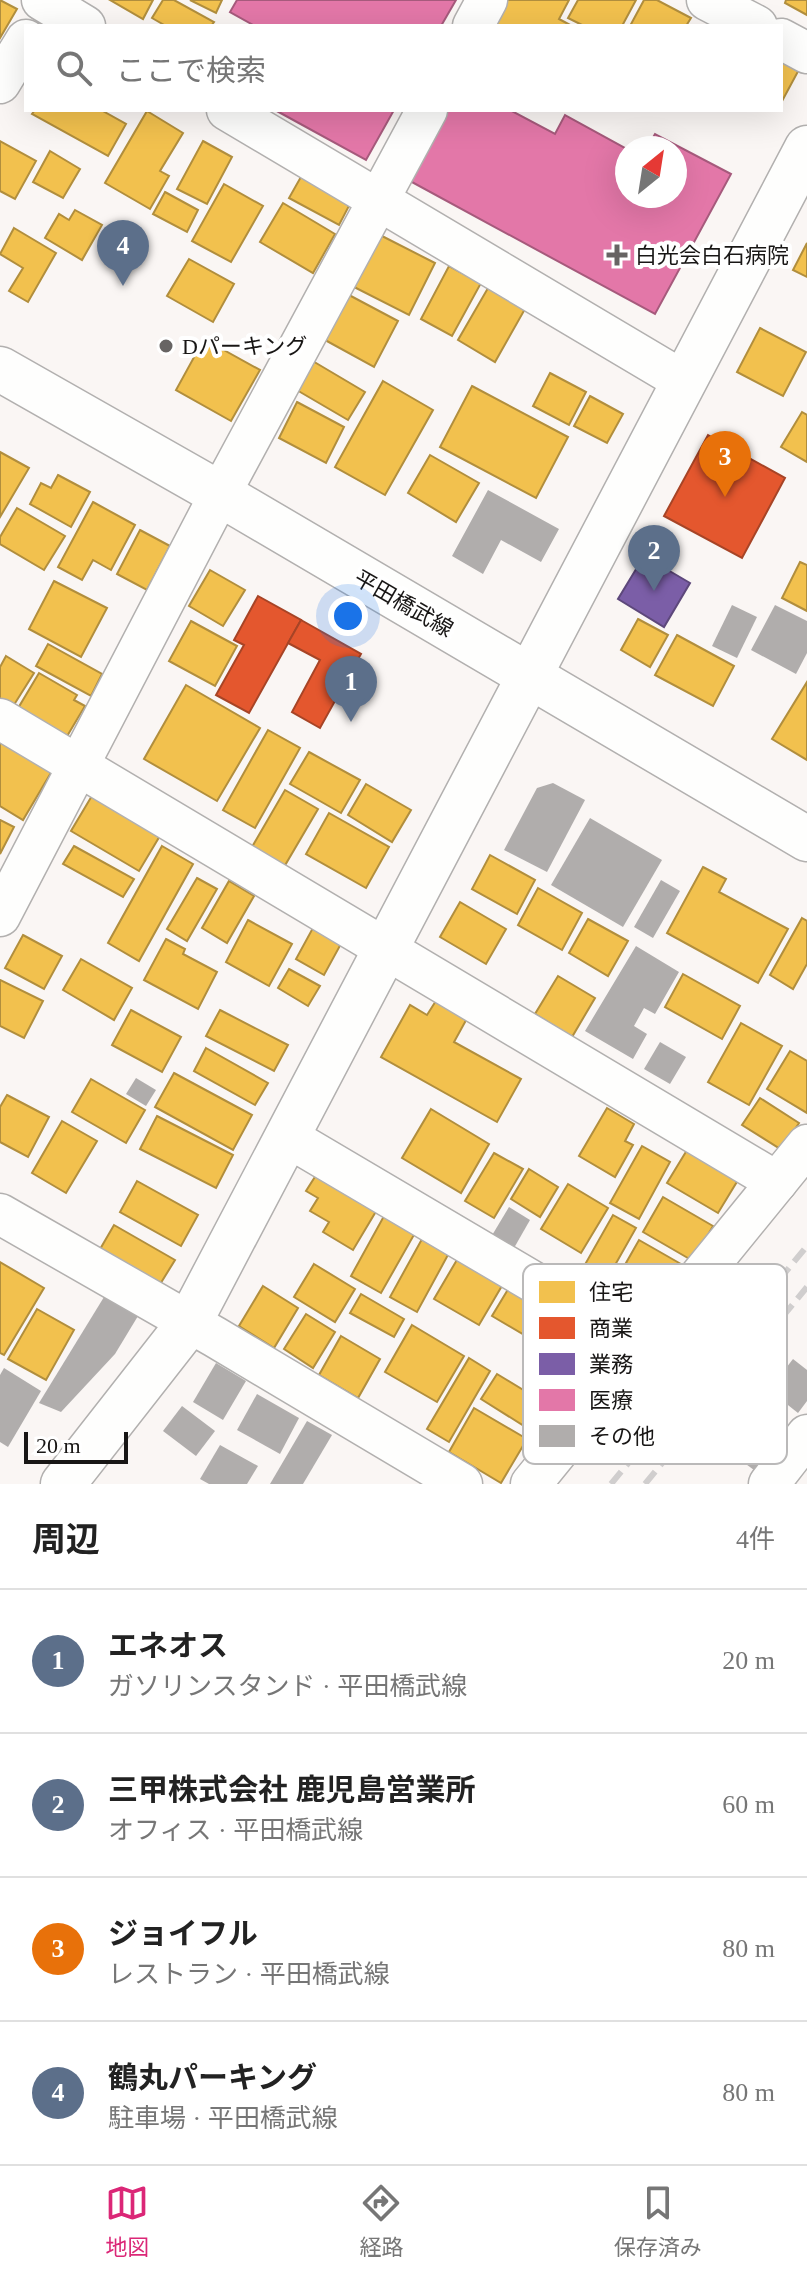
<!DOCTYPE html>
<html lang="ja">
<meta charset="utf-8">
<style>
body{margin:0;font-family:"Times New Roman","Noto Sans JP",serif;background:#f6f6f6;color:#222}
.compass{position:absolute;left:615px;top:136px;width:72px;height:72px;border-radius:50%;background:#fff;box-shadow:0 8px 32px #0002;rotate:30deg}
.scale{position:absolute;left:24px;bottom:20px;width:104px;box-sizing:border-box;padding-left:8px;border:4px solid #181615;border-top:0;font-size:22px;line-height:28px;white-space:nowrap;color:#181615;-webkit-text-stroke:6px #fff;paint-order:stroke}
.you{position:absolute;left:348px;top:616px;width:28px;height:28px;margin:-20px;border:6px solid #fff;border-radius:50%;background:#1a73e8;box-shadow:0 0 0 12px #1a73e833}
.badge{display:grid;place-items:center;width:52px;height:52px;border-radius:50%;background:#db2777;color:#fff;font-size:26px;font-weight:700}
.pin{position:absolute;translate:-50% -66px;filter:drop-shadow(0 2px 4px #0008)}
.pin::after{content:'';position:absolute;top:42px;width:28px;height:24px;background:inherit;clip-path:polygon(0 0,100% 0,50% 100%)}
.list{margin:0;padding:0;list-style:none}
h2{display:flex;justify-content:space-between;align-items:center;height:104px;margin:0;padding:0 32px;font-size:34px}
h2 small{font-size:26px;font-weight:400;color:#767676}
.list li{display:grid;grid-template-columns:52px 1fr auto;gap:24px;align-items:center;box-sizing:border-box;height:144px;padding:0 32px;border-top:2px solid #e0e0e0}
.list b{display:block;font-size:30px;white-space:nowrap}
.list p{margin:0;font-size:26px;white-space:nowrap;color:#767676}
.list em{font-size:26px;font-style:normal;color:#767676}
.icon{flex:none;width:44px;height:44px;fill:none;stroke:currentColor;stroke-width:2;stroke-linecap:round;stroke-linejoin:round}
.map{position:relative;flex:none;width:807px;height:1484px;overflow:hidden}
.search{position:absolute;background:#fff;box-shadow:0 8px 32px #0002;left:24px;right:24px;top:24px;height:88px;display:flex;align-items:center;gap:20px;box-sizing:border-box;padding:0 28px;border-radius:0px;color:#767676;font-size:30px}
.sheet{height:680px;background:#fff}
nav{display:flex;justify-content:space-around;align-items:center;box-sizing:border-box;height:112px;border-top:2px solid #e0e0e0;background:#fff;font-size:22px;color:#767676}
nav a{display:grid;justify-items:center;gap:4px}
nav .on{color:#db2777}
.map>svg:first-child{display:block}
.homes{fill:#f2c14e;stroke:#b18e3d;stroke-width:2}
.shops{fill:#e4572e;stroke:#a74426;stroke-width:2}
.offices{fill:#7b5ea7;stroke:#5d487b;stroke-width:2}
.health{fill:#e377a8;stroke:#a65a7c;stroke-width:2}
.building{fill:#b0adac}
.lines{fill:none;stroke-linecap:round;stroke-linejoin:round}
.street-casing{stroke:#b2b0af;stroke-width:43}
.secondary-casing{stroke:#b2b0af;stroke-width:47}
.street{stroke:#fefefd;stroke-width:40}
.secondary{stroke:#fefefd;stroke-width:44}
.rail{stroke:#d0cece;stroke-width:6;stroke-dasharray:16 8;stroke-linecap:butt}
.poi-dot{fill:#676463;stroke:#fff;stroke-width:3}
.labels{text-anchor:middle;stroke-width:8;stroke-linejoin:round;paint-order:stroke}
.poi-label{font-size:22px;fill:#181615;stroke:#fff;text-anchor:start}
.street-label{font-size:22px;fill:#181615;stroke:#fff}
.key{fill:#fff;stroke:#bab9b9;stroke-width:2}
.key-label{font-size:22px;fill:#181615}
</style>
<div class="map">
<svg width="807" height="1484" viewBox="0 0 807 1484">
<rect width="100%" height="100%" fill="#faf6f4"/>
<g class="homes">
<polygon points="0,0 17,9 0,38"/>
<polygon points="110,0 153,0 143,19"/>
<polygon points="163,0 174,0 214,22 211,26 166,26 152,18"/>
<polygon points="190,0 222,0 216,13"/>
<polygon points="504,0 569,0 559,19 572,26 490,26"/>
<polygon points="578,0 636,0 622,26 584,26 568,18"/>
<polygon points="644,0 657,0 691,18 686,26 630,26"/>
<polygon points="786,0 807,0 807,15 785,3"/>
<polygon points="781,52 802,64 781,103"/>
<polygon points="35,110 101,110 126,124 108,156 32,114"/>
<polygon points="147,111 183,133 160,171 169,176 150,209 105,183"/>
<polygon points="0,141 36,161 15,199 0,191"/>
<polygon points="203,141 232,157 207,204 177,189"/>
<polygon points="50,151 80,169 63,198 33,182"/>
<polygon points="302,175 351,202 339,225 289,198"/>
<polygon points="224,184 263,206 231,262 192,241"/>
<polygon points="165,192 198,210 187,232 153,214"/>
<polygon points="283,203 335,234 313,273 260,242"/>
<polygon points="75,210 102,225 82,260 45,238 59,214 69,220"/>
<polygon points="14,228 56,253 28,302 9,291 23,268 0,254"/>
<polygon points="380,235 435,263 409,315 354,287"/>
<polygon points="807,243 807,277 793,270"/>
<polygon points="189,259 234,284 213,322 167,296"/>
<polygon points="449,266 481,283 452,336 421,319"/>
<polygon points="488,288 525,309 495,362 458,340"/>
<polygon points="349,295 398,321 374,367 325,340"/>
<polygon points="760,328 806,352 783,396 737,372"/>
<polygon points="204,339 260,370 231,421 176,390"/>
<polygon points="311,360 365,392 348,420 295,389"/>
<polygon points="550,373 586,392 569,425 533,406"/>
<polygon points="383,381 433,410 385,495 335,467"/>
<polygon points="472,386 568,437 536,498 440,447"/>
<polygon points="590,396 623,414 607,443 574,426"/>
<polygon points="297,402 344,427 326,463 279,438"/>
<polygon points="802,412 807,415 807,462 781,447"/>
<polygon points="0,452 29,468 0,517"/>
<polygon points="430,455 479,483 456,522 408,493"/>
<polygon points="58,475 90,492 71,527 30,504 41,483 51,488"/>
<polygon points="93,502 135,525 111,570 93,560 82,580 58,567"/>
<polygon points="17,508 65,536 44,570 0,544 0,537"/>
<polygon points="140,530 170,546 147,590 117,574"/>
<polygon points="800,562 807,565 807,611 782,598"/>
<polygon points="210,570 245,590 223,626 189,606"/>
<polygon points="54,581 107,608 81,657 29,629"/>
<polygon points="638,619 668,635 650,667 621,650"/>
<polygon points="191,621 237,646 215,686 169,661"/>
<polygon points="677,635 734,666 713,706 655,675"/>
<polygon points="48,644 102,674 91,696 36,666"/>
<polygon points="6,656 34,673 12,708 0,701 0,667"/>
<polygon points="39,673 77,695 74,700 85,706 66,738 17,710"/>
<polygon points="807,682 807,760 772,739"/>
<polygon points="186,685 260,728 217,801 144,759"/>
<polygon points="268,730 300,748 255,828 223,810"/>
<polygon points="0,740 52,771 23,820 0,806"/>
<polygon points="309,752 360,780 341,813 290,784"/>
<polygon points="366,784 411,810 392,842 348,815"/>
<polygon points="285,790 318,809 284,867 252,847"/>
<polygon points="93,794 161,834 139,871 71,831"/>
<polygon points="329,813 389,847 366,888 306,854"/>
<polygon points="0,820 14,827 0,854"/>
<polygon points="74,846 134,879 123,897 63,864"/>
<polygon points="162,846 193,864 139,961 108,943"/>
<polygon points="490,855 535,880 517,914 472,889"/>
<polygon points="703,867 726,879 719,892 788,929 758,983 667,933"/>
<polygon points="197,878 217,889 187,941 167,929"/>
<polygon points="229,881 254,896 227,943 202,928"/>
<polygon points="538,888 582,913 562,950 518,925"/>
<polygon points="460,902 506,929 486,964 440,937"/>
<polygon points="802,918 807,921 807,964 793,989 770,975"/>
<polygon points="588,919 628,941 608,976 569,953"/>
<polygon points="248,920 292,944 269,986 226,962"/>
<polygon points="314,926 342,942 324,975 296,959"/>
<polygon points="23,935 62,956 44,989 5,968"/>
<polygon points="166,939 185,949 183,954 217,972 198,1009 144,980"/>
<polygon points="81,959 132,988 114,1020 63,990"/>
<polygon points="289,969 320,986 308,1006 278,988"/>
<polygon points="683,974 740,1006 722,1039 665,1007"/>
<polygon points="558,976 595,998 572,1037 535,1014"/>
<polygon points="0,980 43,1001 24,1038 0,1026"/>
<polygon points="439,996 470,1013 454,1042 521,1079 497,1122 381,1057 410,1005 427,1015"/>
<polygon points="131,1010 181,1037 162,1072 112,1045"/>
<polygon points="220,1010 288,1045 274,1071 206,1036"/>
<polygon points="741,1023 782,1046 749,1105 708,1082"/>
<polygon points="206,1048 268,1083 255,1105 194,1071"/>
<polygon points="790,1051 807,1061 807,1113 767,1089"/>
<polygon points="174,1073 252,1115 233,1150 155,1107"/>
<polygon points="91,1079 145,1110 126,1143 72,1112"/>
<polygon points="7,1095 49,1117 28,1157 0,1142 0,1107"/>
<polygon points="760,1098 799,1123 782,1150 742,1125"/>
<polygon points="607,1108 634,1124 625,1141 633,1145 615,1177 579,1156"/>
<polygon points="431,1109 489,1144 461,1193 402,1158"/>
<polygon points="157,1116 233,1155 216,1188 140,1149"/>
<polygon points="62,1121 97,1141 66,1193 32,1173"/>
<polygon points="642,1146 670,1162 639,1219 610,1203"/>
<polygon points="687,1150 738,1180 718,1213 667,1183"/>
<polygon points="494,1153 523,1169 494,1218 465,1201"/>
<polygon points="529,1169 558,1187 540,1217 511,1199"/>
<polygon points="318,1172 378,1208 353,1250 323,1232 329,1222 310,1211 318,1198 306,1191"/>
<polygon points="137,1181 198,1215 181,1246 120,1212"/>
<polygon points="568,1184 608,1208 581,1253 541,1229"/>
<polygon points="663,1197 713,1226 693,1261 643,1232"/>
<polygon points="613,1215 636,1228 606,1281 583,1268"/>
<polygon points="384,1216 415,1233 381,1293 351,1276"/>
<polygon points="114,1225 175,1260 159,1286 99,1251"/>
<polygon points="422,1239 449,1253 417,1312 390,1297"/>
<polygon points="639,1240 681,1264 668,1287 626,1263"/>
<polygon points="458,1258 503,1284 479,1325 434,1299"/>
<polygon points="0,1262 44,1288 4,1355 0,1353"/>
<polygon points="314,1264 355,1289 335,1322 294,1297"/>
<polygon points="263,1286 298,1308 274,1348 239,1326"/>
<polygon points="510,1286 550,1310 533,1340 492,1316"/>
<polygon points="361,1294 404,1319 394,1337 350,1313"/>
<polygon points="37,1309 74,1330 46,1380 8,1359"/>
<polygon points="306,1314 335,1332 313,1368 284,1349"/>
<polygon points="412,1325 464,1356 437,1402 385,1372"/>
<polygon points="341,1336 380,1359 358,1398 319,1375"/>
<polygon points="469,1358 490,1371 449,1442 427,1429"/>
<polygon points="497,1374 548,1405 532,1431 481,1399"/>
<polygon points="474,1408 527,1439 501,1483 449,1452"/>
</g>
<g class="shops">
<polygon points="708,435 785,478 742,558 664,516"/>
<polygon points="258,596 301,620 249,713 216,695 244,645 234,640"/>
<polygon points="301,620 361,654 320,728 292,712 320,660 288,643"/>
</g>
<polygon class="offices" points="644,556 690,583 664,627 618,599"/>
<g class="health">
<polygon points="237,0 456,0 441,26 255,26 230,12"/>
<polygon points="275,110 394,110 366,160"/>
<polygon points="434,110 510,110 555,134 565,115 627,149 627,196 675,196 675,148 647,148 655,134 731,174 655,314 399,175"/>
</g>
<g class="building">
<polygon points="488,490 559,529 541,562 501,540 483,574 452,556"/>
<polygon points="732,605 757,617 737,658 712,646"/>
<polygon points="775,605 807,621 807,653 796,674 751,650"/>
<polygon points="553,783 585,800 547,872 504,850 537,788"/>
<polygon points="590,818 662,860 623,927 551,885"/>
<polygon points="661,880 680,891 653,938 634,927"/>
<polygon points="636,946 679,972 655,1014 644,1008 634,1026 647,1034 633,1059 585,1031"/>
<polygon points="660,1042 686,1057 670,1084 644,1069"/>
<polygon points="136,1078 156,1090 146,1106 126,1094"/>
<polygon points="509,1207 530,1220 510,1255 488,1242"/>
<polygon points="104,1297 138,1316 115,1354 61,1412 39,1403"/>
<polygon points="793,1359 807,1370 807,1401 798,1413 769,1390"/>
<polygon points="216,1363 246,1381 223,1420 193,1402"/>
<polygon points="4,1368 41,1391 8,1447 0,1442 0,1375"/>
<polygon points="257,1394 299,1418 280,1454 237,1430"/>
<polygon points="182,1406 215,1431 196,1456 163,1431"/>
<polygon points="307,1421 332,1435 303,1484 270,1484"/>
<polygon points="737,1428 769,1450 754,1470 724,1448"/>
<polygon points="220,1445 258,1466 247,1484 209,1484 200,1479"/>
</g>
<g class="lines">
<defs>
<g id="street">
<polyline points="42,0 85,26"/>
<polyline points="707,0 757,26"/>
<polyline points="473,26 487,0"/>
<polyline points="781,39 807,53"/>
<polyline points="0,83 26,40"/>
<polyline points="227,110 685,382"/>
<polyline points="0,719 777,1182"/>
<polyline points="0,916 220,494 427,110"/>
<polyline points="286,1136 642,1346"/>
<polyline points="0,1214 215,1337 462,1484"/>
<polyline points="531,1484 807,1145"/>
<polyline points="769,1484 807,1435"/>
</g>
<g id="secondary">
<polyline points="0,369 220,494 807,839"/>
<polyline points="63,1484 189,1323 807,148"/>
</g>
</defs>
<use href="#street" class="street-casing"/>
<use href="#secondary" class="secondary-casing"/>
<use href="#street" class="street"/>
<use href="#secondary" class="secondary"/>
<g class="rail">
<polyline points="611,1484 807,1246"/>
<polyline points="645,1484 807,1287"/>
</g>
</g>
<g class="poi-dot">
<path d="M613 243h8v8h8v8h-8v8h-8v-8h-8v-8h8z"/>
<circle cx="166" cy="346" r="8"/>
</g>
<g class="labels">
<g class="poi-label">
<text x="635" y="263">白光会白石病院</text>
<text x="182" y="354">Dパーキング</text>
</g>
<g class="street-label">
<text transform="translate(404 603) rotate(30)" y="8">平田橋武線</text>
</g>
</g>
<rect x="523" y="1264" width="264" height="200" rx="12" class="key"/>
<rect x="539" y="1281" width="36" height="22" fill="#f2c14e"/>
<rect x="539" y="1317" width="36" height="22" fill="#e4572e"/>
<rect x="539" y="1353" width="36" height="22" fill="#7b5ea7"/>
<rect x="539" y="1389" width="36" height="22" fill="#e377a8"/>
<rect x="539" y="1425" width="36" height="22" fill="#b0adac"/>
<g class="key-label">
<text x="589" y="1300">住宅</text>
<text x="589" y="1336">商業</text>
<text x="589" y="1372">業務</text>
<text x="589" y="1408">医療</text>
<text x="589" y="1444">その他</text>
</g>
</svg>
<svg class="compass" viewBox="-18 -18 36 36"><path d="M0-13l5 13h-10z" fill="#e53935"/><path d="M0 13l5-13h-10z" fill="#767676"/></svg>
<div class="scale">20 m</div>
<div class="you"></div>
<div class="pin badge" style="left:351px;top:722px;background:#5c6f8a">1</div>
<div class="pin badge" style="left:654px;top:591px;background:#5c6f8a">2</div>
<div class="pin badge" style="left:725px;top:497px;background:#e8710a">3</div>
<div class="pin badge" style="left:123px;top:286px;background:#5c6f8a">4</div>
<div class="search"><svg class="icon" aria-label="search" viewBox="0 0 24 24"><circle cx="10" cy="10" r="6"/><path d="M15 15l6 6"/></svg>ここで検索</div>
</div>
<section class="sheet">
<h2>周辺<small>4件</small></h2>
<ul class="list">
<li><span class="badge" style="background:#5c6f8a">1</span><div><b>エネオス</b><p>ガソリンスタンド · 平田橋武線</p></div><em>20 m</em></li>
<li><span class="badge" style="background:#5c6f8a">2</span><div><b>三甲株式会社 鹿児島営業所</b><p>オフィス · 平田橋武線</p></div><em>60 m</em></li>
<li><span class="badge" style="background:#e8710a">3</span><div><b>ジョイフル</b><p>レストラン · 平田橋武線</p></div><em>80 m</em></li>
<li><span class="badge" style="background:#5c6f8a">4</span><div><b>鶴丸パーキング</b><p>駐車場 · 平田橋武線</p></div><em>80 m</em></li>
</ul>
</section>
<nav>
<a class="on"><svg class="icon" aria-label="map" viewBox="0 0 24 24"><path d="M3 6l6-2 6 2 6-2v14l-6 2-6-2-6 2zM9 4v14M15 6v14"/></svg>地図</a>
<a><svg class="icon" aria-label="directions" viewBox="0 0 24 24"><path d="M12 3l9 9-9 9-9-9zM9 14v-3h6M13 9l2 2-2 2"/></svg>経路</a>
<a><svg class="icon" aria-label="saved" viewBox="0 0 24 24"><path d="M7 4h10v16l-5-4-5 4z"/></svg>保存済み</a>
</nav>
